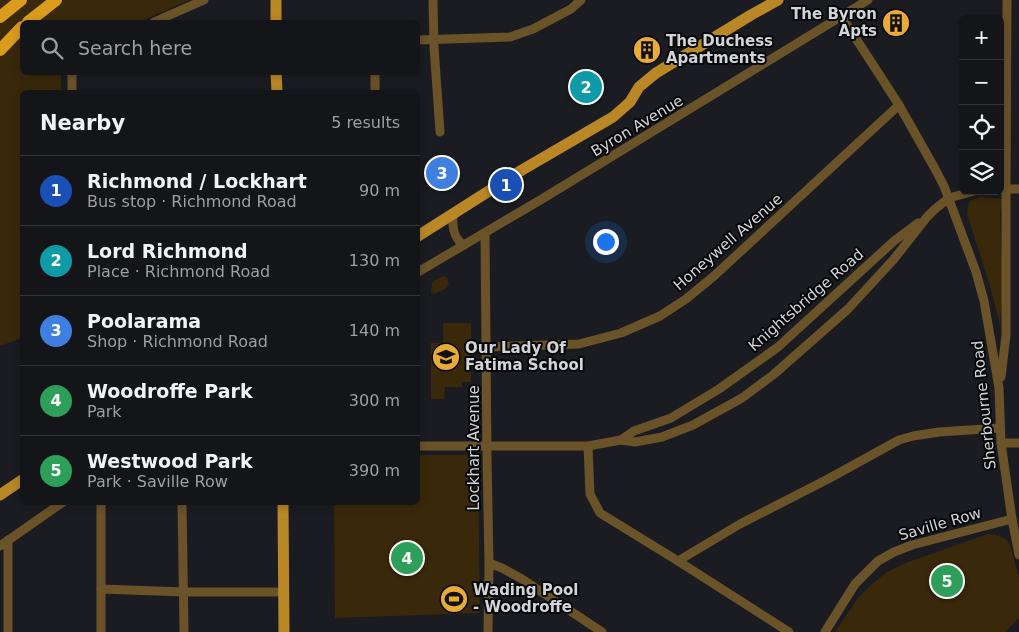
<!DOCTYPE html>
<meta charset="utf-8">
<style>
body{margin:0;font-family:"DejaVu Sans",sans-serif;background:#1d1e22;color:#f1f3f6}
.controls{position:absolute;right:15px;top:15px;display:grid;overflow:hidden;border-radius:8px;box-shadow:0 2px 8px #0003}
.controls button{width:45px;height:45px;display:grid;place-items:center;padding:0;border:0;border-bottom:1px solid #333438;background:#141519;color:#f1f3f6;font:25px sans-serif}
.you{position:absolute;left:605px;top:241px;width:18px;height:18px;margin:-12px;border:4px solid #fff;border-radius:50%;background:#1a73e8;box-shadow:0 0 0 8px #1a73e833}
.badge{display:grid;place-items:center;width:32px;height:32px;border-radius:50%;background:#8c9099;color:#fff;font-size:16px;font-weight:700}
.pin{position:absolute;translate:-50% -50%;border:2px solid #fff;box-shadow:0 1px 5px #0006}
.list{margin:0;padding:0;list-style:none}
h2{display:flex;justify-content:space-between;align-items:center;height:65px;margin:0;padding:0 20px;font-size:21px}
h2 small{font-size:16px;font-weight:400;color:#9d9fa2}
.list li{display:grid;grid-template-columns:32px 1fr auto;gap:15px;align-items:center;box-sizing:border-box;height:70px;padding:0 20px;border-top:1px solid #333438}
.list b{display:block;font-size:19px;white-space:nowrap}
.list p{margin:0;font-size:16px;white-space:nowrap;color:#9d9fa2}
.list em{font-size:16px;font-style:normal;color:#9d9fa2}
.icon{flex:none;width:28px;height:28px;fill:none;stroke:currentColor;stroke-width:2;stroke-linecap:round;stroke-linejoin:round}
.map{position:relative;flex:none;width:1019px;height:632px;overflow:hidden}
.search{position:absolute;background:#141519;box-shadow:0 2px 8px #0003;left:20px;top:20px;width:400px;height:55px;display:flex;align-items:center;gap:12px;box-sizing:border-box;padding:0 18px;border-radius:8px;color:#9d9fa2;font-size:19px}
.panel{position:absolute;background:#141519;box-shadow:0 2px 8px #0003;left:20px;top:90px;width:400px;height:415px;border-radius:8px}
.map>svg:first-child{display:block}
.green{fill:#39280a}
.water{fill:#02042f}
.lines{fill:none;stroke-linecap:round;stroke-linejoin:round}
.minor{stroke:#6a5229;stroke-width:9}
.major{stroke:#b98726;stroke-width:11}
.highway{stroke:#d99c1d;stroke-width:12}
.labels{text-anchor:middle;stroke-width:4;stroke-linejoin:round;paint-order:stroke}
.poi-label{font-size:15px;font-weight:bold;fill:#d3d4d8;stroke:#060709;text-anchor:start}
.street-label{font-size:15px;fill:#d3d4d8;stroke:#060709}
</style>
<div class="map">
<svg width="1019" height="632" viewBox="0 0 1019 632">
<rect width="100%" height="100%" fill="#1a1c21"/>
<g class="green">
<polygon points="0,0 189,0 140,22 22,22 22,72 61,73 61,92 22,92 22,338 0,346"/>
<polygon points="980,197 1002,199 1000,213 1003,287 1000,324 989,283 967,214 969,201"/>
<polygon points="444,276 447,278 449,284 445,289 434,294 431,293 432,283 435,280"/>
<polygon points="443,323 471,323 471,382 462,382 462,387 445,387 444,399 431,399 431,343 443,343"/>
<polygon points="418,455 474,455 478,462 480,613 335,618 334,503 418,502"/>
<path d="M988 534C997 535 1004 536 1010 544L1019 578V618L1005 632H835L858 598 872 584 887 572 908 562Z"/>
</g>
<polygon class="water" points="462,587 462,610 446,610 446,588"/>
<g class="lines">
<g class="minor">
<polyline points="433,0 434,47 440,132"/>
<polyline points="842,17 899,105 934,167 944,186 976,272 984,301 999,388 1001,443 1012,519 1019,555"/>
<polyline points="154,22 204,0"/>
<polyline points="418,40 510,37 533,29 571,9 581,0"/>
<polyline points="72,72 72,92"/>
<polyline points="375,92 375,72"/>
<polyline points="1000,189 1019,189"/>
<path d="M453 214C452 226 453 238 464 245"/>
<polyline points="485,234 487,455 489,563 488,632"/>
<polyline points="418,272 542,199 868,0"/>
<polyline points="487,347 579,344 621,333 660,316 686,299 714,276 899,105"/>
<polyline points="1001,377 1006,335 1006,189 1007,0"/>
<polyline points="621,440 634,431 671,418 719,389 778,347 894,241 918,223"/>
<polyline points="1001,443 1019,443"/>
<polyline points="418,446 588,446 621,440 635,442 662,437 693,425 742,398 773,375 848,309 894,259 927,217 935,209 949,198 974,191"/>
<polyline points="588,446 590,494 600,513 678,561 789,632"/>
<polyline points="101,502 101,632"/>
<polyline points="182,502 184,632"/>
<polyline points="0,546 63,502"/>
<polyline points="678,561 740,524 828,479 899,440 913,436 939,432 1000,428"/>
<polyline points="489,563 502,568 522,579 602,632"/>
<polyline points="101,589 184,592 284,592"/>
<polyline points="8,632 8,540"/>
<polyline points="825,632 855,584 878,561 894,552 912,545 1012,519"/>
</g>
<g class="major">
<polyline points="276,0 276,22"/>
<polyline points="276,72 277,92"/>
<polyline points="418,236 522,170 613,117 630,102 639,87 656,73 751,15 778,0"/>
<polyline points="0,495 22,480"/>
<polyline points="283,502 284,632"/>
</g>
<g class="highway">
<polyline points="0,17 21,0"/>
<polyline points="28,22 56,0"/>
<polyline points="0,50 22,27"/>
</g>
</g>
<defs>
<symbol id="building-disc" viewBox="-11 -11 22 22"><circle r="9.5" fill="#e8ab37" stroke="#060709"/><path d="M-4-6H4V6H1V3H-1V6H-4ZM-2.5-4.3h1.7v1.8h-1.7ZM.8-4.3h1.7v1.8H.8ZM-2.5-1h1.7V.8h-1.7ZM.8-1h1.7V.8H.8Z" fill="#111"/></symbol>
<symbol id="school-disc" viewBox="-11 -11 22 22"><circle r="9.5" fill="#e8ab37" stroke="#060709"/><path d="M0-5L7-2L0 1L-7-2ZM-4 1L0 2.5L4 1V4Q0 6-4 4Z" fill="#111"/></symbol>
<symbol id="stadium-disc" viewBox="-11 -11 22 22"><circle r="9.5" fill="#e8ab37" stroke="#060709"/><path d="M0-5a6.5 5 0 1 0 0 10a6.5 5 0 1 0 0-10ZM-3.5-1.8h7v3.6h-7Z" fill="#111"/></symbol>
</defs>
<g fill-rule="evenodd">
<use href="#building-disc" x="880" y="7" width="32" height="32"/>
<use href="#building-disc" x="631" y="34" width="32" height="32"/>
<use href="#school-disc" x="430" y="341" width="32" height="32"/>
<use href="#stadium-disc" x="438" y="583" width="32" height="32"/>
</g>
<g class="labels">
<g class="poi-label">
<text x="877" y="19" text-anchor="end">The Byron<tspan x="877" dy="17">Apts</tspan></text>
<text x="666" y="46">The Duchess<tspan x="666" dy="17">Apartments</tspan></text>
<text x="465" y="353">Our Lady Of<tspan x="465" dy="17">Fatima School</tspan></text>
<text x="473" y="595">Wading Pool<tspan x="473" dy="17">- Woodroffe</tspan></text>
</g>
<g class="street-label">
<text transform="translate(637 126) rotate(-31)" y="5">Byron Avenue</text>
<text transform="translate(728 242) rotate(-41)" y="5">Honeywell Avenue</text>
<text transform="translate(806 300) rotate(-41)" y="5">Knightsbridge Road</text>
<text transform="translate(984 405) rotate(-96)" y="5">Sherbourne Road</text>
<text transform="translate(474 448) rotate(-90)" y="5">Lockhart Avenue</text>
<text transform="translate(940 524) rotate(-16)" y="5">Saville Row</text>
</g>
</g>
</svg>
<div class="controls">
<button>+</button>
<button>−</button>
<button><svg class="icon" aria-label="locate" viewBox="0 0 24 24"><circle cx="12" cy="12" r="6"/><path d="M12 2v4M12 18v4M2 12h4M18 12h4"/></svg></button>
<button><svg class="icon" aria-label="layers" viewBox="0 0 24 24"><path d="M12 4l9 5-9 5-9-5zM3 14l9 5 9-5"/></svg></button>
</div>
<div class="you"></div>
<div class="pin badge" style="left:506px;top:185px;background:#1a4fb4">1</div>
<div class="pin badge" style="left:586px;top:87px;background:#0f9aa8">2</div>
<div class="pin badge" style="left:442px;top:173px;background:#3f7fe0">3</div>
<div class="pin badge" style="left:407px;top:558px;background:#2e9e5b">4</div>
<div class="pin badge" style="left:947px;top:581px;background:#2e9e5b">5</div>
<div class="search"><svg class="icon" aria-label="search" viewBox="0 0 24 24"><circle cx="10" cy="10" r="6"/><path d="M15 15l6 6"/></svg>Search here</div>
<section class="panel">
<h2>Nearby<small>5 results</small></h2>
<ul class="list">
<li><span class="badge" style="background:#1a4fb4">1</span><div><b>Richmond / Lockhart</b><p>Bus stop · Richmond Road</p></div><em>90 m</em></li>
<li><span class="badge" style="background:#0f9aa8">2</span><div><b>Lord Richmond</b><p>Place · Richmond Road</p></div><em>130 m</em></li>
<li><span class="badge" style="background:#3f7fe0">3</span><div><b>Poolarama</b><p>Shop · Richmond Road</p></div><em>140 m</em></li>
<li><span class="badge" style="background:#2e9e5b">4</span><div><b>Woodroffe Park</b><p>Park</p></div><em>300 m</em></li>
<li><span class="badge" style="background:#2e9e5b">5</span><div><b>Westwood Park</b><p>Park · Saville Row</p></div><em>390 m</em></li>
</ul>
</section>
</div>
